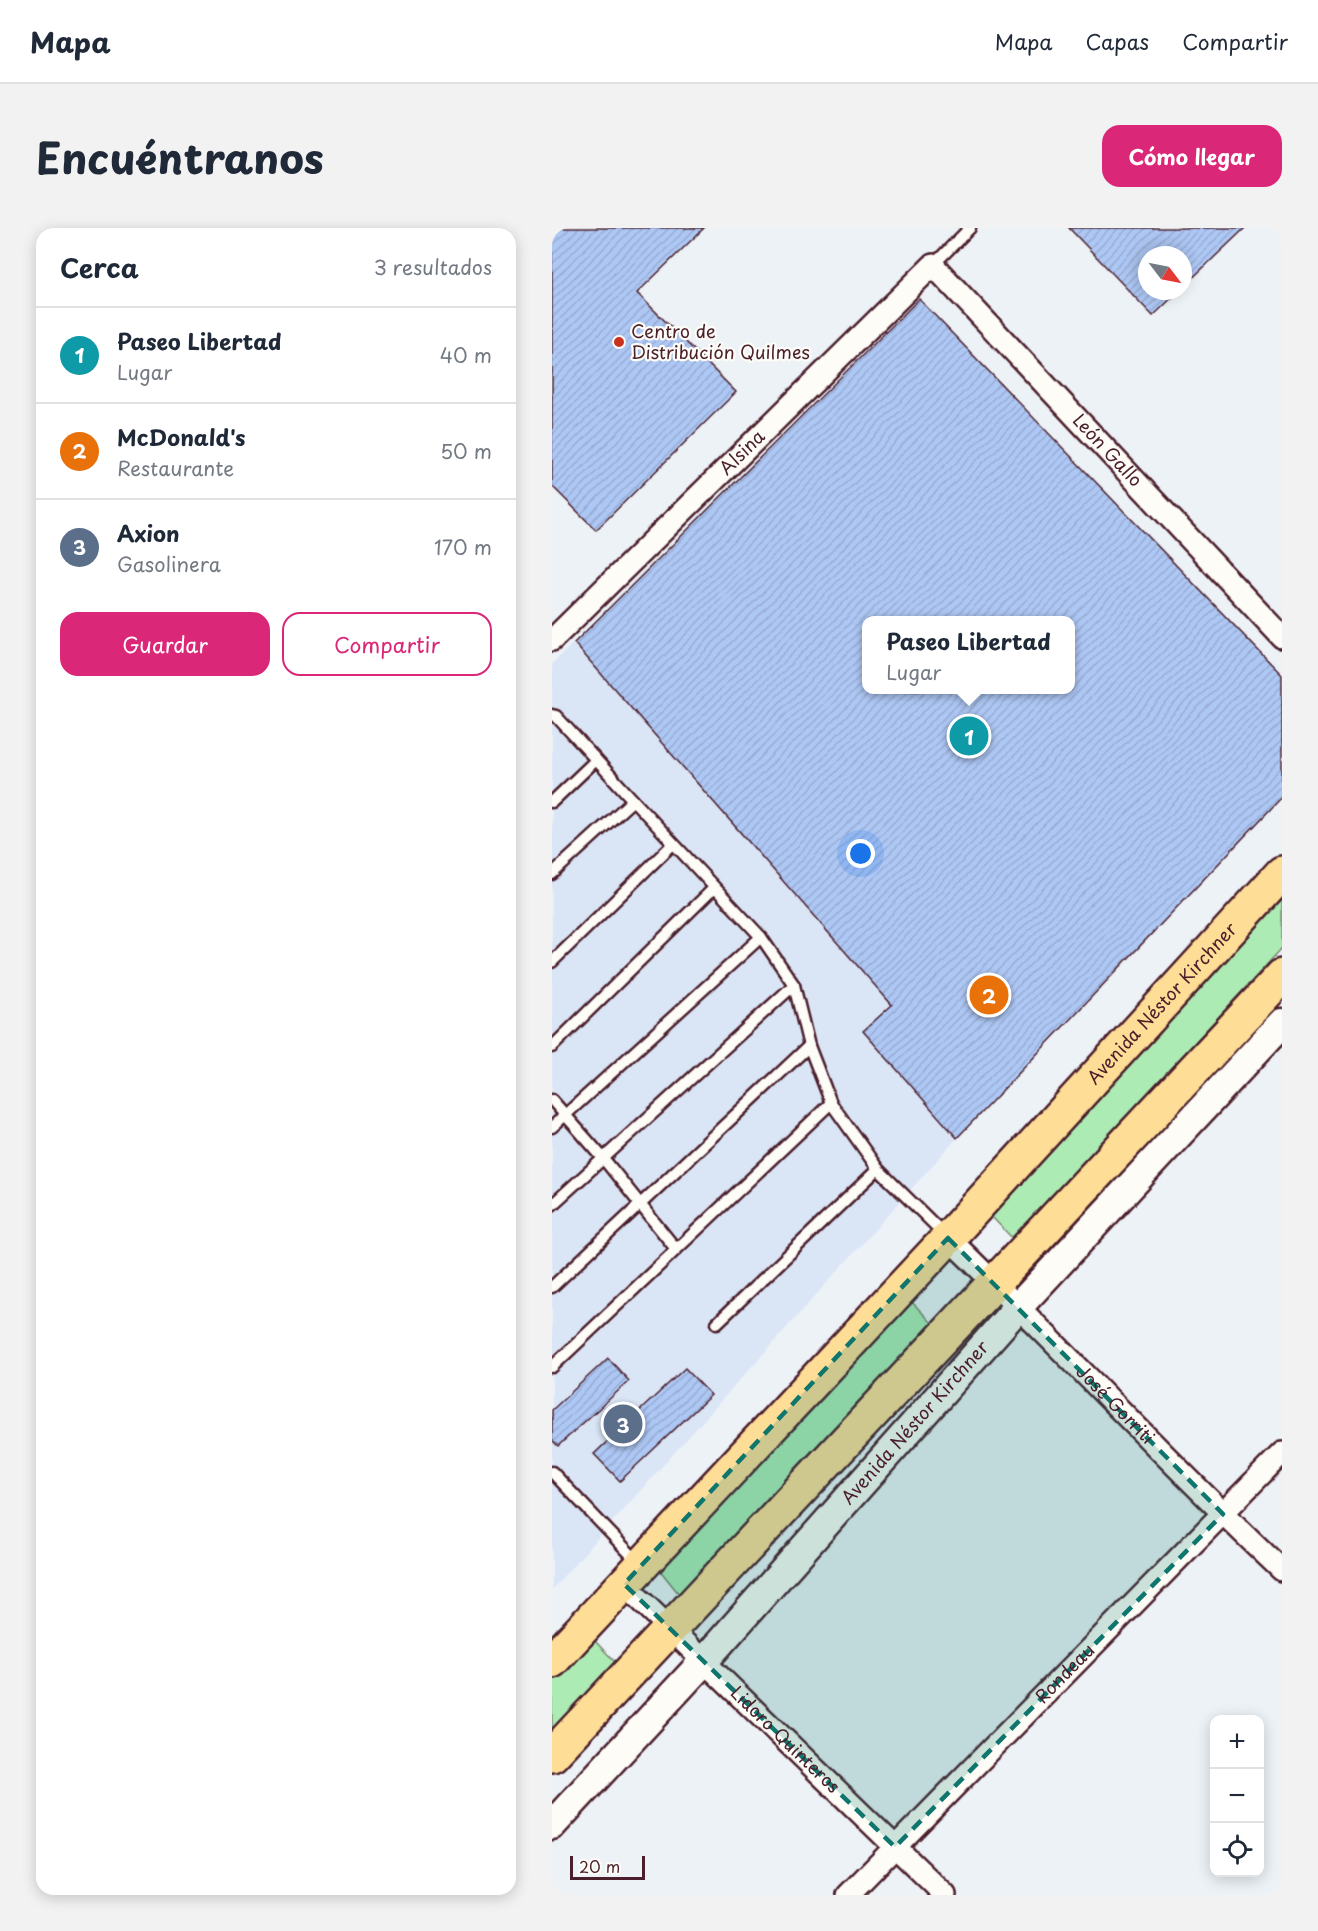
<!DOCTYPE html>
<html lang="es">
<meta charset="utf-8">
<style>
body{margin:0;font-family:"Playpen Sans",sans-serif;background:#f2f2f3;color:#1f2937}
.controls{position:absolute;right:18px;bottom:18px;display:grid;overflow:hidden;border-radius:12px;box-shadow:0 3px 15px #0003}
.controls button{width:54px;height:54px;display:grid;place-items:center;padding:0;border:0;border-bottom:2px solid #e0e1e3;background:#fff;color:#1f2937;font:30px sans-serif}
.compass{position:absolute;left:586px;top:18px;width:54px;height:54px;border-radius:50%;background:#fff;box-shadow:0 3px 15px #0003;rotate:122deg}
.scale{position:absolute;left:18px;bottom:15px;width:75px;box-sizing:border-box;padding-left:6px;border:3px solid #4a1f2b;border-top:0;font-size:16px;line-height:21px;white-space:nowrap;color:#4a1f2b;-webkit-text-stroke:4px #fdfcf7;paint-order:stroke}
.you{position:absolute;left:309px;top:626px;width:21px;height:21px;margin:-15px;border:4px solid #fff;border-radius:50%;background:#1a73e8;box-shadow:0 0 0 9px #1a73e833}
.badge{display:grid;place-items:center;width:39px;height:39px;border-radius:50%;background:#db2777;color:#fff;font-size:20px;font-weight:700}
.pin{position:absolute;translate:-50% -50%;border:3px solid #fff;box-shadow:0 2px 6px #0006}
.popup{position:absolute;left:310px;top:388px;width:213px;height:78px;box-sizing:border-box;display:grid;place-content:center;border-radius:12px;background:#fff;filter:drop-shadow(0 2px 4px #0005);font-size:20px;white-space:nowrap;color:#747a83}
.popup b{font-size:22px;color:#1f2937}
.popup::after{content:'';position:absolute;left:50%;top:100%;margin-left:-12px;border:12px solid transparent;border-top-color:#fff}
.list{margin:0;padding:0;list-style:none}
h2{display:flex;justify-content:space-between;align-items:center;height:78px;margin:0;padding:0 24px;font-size:26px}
h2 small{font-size:20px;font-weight:400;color:#747a83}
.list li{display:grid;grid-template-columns:39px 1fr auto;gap:18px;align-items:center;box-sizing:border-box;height:96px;padding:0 24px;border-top:2px solid #e0e1e3}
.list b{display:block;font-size:22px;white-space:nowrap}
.list p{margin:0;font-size:20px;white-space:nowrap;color:#747a83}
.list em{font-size:20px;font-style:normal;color:#747a83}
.actions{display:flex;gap:12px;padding:18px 24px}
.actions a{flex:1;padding:14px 0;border:2px solid #db2777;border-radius:18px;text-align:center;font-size:21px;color:#db2777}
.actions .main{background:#db2777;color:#fff}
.icon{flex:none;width:33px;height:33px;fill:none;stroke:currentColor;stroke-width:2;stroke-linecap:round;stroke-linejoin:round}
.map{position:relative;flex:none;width:730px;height:1667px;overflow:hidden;border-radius:18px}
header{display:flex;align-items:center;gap:36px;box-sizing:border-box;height:84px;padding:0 30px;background:#fff;border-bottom:2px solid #e0e1e3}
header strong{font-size:28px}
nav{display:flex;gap:33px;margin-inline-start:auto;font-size:21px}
.intro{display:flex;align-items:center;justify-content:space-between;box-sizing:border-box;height:144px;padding:0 36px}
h1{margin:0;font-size:42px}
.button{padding:15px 27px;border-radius:18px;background:#db2777;color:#fff;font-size:21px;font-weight:700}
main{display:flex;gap:36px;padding:0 36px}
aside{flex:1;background:#fff;border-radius:18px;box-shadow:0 3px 15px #0003}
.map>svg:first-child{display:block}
.built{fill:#dae5f6;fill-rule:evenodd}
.green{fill:#acecb4;stroke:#7b8670;stroke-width:1.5}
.building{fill:url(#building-hatch);stroke:#4a1f2b;stroke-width:1.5;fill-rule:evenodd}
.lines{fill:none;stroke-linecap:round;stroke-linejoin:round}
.lane-casing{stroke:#4a1f2b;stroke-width:15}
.street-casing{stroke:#4a1f2b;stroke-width:26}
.secondary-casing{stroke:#4a1f2b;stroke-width:33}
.primary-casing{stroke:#4a1f2b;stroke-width:38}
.lane{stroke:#fdfcf7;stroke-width:10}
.street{stroke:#fdfcf7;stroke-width:21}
.secondary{stroke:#fdfcf7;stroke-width:28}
.primary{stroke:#fedd96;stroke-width:33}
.marked{fill:#0f766e;fill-opacity:0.2;stroke:#0f766e;stroke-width:4.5;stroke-dasharray:12 8;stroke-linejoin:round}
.poi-dot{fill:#c8321e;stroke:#fdfcf7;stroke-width:2}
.labels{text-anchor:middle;stroke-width:4.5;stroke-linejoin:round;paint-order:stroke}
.poi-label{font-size:18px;fill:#4a1f2b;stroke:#fdfcf7;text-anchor:start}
.street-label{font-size:18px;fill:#4a1f2b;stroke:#fdfcf7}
</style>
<header>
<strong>Mapa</strong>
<nav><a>Mapa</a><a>Capas</a><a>Compartir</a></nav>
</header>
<div class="intro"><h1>Encuéntranos</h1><a class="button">Cómo llegar</a></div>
<main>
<aside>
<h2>Cerca<small>3 resultados</small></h2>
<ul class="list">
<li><span class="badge" style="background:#0f9aa8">1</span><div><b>Paseo Libertad</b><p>Lugar</p></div><em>40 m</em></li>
<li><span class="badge" style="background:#e8710a">2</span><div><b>McDonald's</b><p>Restaurante</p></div><em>50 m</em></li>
<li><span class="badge" style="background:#5c6f8a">3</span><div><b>Axion</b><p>Gasolinera</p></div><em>170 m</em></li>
</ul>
<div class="actions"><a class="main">Guardar</a><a>Compartir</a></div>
</aside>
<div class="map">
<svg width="730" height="1667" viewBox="0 0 730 1667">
<defs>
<pattern id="building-hatch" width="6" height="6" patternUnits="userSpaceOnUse" patternTransform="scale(1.5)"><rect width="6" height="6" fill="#aec8f5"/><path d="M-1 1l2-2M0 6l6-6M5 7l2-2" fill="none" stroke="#97abd2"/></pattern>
</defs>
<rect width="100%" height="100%" fill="#edf2f7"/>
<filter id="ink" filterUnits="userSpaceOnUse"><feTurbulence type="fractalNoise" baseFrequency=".0167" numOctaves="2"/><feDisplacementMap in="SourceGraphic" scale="12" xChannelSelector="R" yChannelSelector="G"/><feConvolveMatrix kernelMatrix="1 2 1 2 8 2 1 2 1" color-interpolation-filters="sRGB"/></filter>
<g filter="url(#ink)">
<path class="built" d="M367 71 730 447V569L405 910 0 1361V436ZM315 392H519V462H315Z"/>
<g class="green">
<polygon points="730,668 730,720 461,1011 439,988"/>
<polygon points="357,1071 381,1096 131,1371 107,1341"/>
<polygon points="40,1410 68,1439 0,1511 0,1453"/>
</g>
<g class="building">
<polygon points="0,0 152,0 85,65 184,164 44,302 0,258"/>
<polygon points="517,0 693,0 631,59 631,27 595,27 595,63 627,63 601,88"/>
<path d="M367 71 730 447V569L405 910 311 803 340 777 22 415ZM315 392H519V462H315Z"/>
<polygon points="56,1130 77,1153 6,1218 0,1212 0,1182"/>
<polygon points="133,1140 159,1167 68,1253 42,1226"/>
</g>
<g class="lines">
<defs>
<g id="lane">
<polyline points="381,37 418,0"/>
<polyline points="0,487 4,488 81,572"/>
<polyline points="0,574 44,532"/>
<polyline points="0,646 81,572 209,709 242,757 257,818 279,875 326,941 394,1008"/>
<polyline points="0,734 121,616"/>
<polyline points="0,819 162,660"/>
<polyline points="0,872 51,930 124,1021"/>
<polyline points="0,899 209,709"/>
<polyline points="0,977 242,757"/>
<polyline points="0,1059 257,818"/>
<polyline points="165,1095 326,941"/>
<polyline points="0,1139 279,875"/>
<polyline points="0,1244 87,1335"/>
</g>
<g id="street">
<path id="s1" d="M0 412 381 37 730 409"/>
<path id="s2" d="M396 1010C510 1119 616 1235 730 1342"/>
<path id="s3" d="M72 1356 393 1667"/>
<path id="s4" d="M296 1667 730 1225"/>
</g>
<g id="secondary">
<path id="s5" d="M0 1597 151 1434 467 1078 730 795"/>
</g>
<g id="primary">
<path id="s6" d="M0 1433 396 1010 730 645"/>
<polyline points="0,1527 730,748"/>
</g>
</defs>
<use href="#lane" class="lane-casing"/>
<use href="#street" class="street-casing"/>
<use href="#secondary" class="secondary-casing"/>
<use href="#primary" class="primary-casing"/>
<use href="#lane" class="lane"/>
<use href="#street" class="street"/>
<use href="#secondary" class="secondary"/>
<use href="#primary" class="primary"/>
</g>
</g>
<path class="marked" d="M396 1010 671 1286 343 1619 72 1356Z"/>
<circle class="poi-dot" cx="67" cy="114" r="6"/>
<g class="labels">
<g class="poi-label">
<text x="79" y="110">Centro de<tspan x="79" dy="21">Distribución Quilmes</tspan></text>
</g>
<g class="street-label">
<text dy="6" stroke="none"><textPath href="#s1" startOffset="789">León Gallo</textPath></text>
<text dy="6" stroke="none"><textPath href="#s1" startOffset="267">Alsina</textPath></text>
<text dy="6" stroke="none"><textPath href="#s6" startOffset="897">Avenida Néstor Kirchner</textPath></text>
<text dy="6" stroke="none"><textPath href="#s2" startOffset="236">José Gorriti</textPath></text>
<text dy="6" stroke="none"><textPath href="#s5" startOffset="542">Avenida Néstor Kirchner</textPath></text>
<text dy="6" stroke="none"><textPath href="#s4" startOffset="310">Rondeau</textPath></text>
<text dy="6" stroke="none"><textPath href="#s3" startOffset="224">Lidoro Quinteros</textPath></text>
</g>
</g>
</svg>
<div class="controls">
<button>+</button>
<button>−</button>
<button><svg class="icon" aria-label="locate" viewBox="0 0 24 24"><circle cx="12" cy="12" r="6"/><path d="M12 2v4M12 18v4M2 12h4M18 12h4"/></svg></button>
</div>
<svg class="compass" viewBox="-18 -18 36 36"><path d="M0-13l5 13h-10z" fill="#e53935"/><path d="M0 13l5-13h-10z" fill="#747a83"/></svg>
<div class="scale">20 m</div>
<div class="you"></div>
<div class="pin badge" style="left:417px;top:508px;background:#0f9aa8">1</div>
<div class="popup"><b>Paseo Libertad</b>Lugar</div>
<div class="pin badge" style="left:437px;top:767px;background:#e8710a">2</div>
<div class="pin badge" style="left:71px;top:1196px;background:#5c6f8a">3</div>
</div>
</main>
